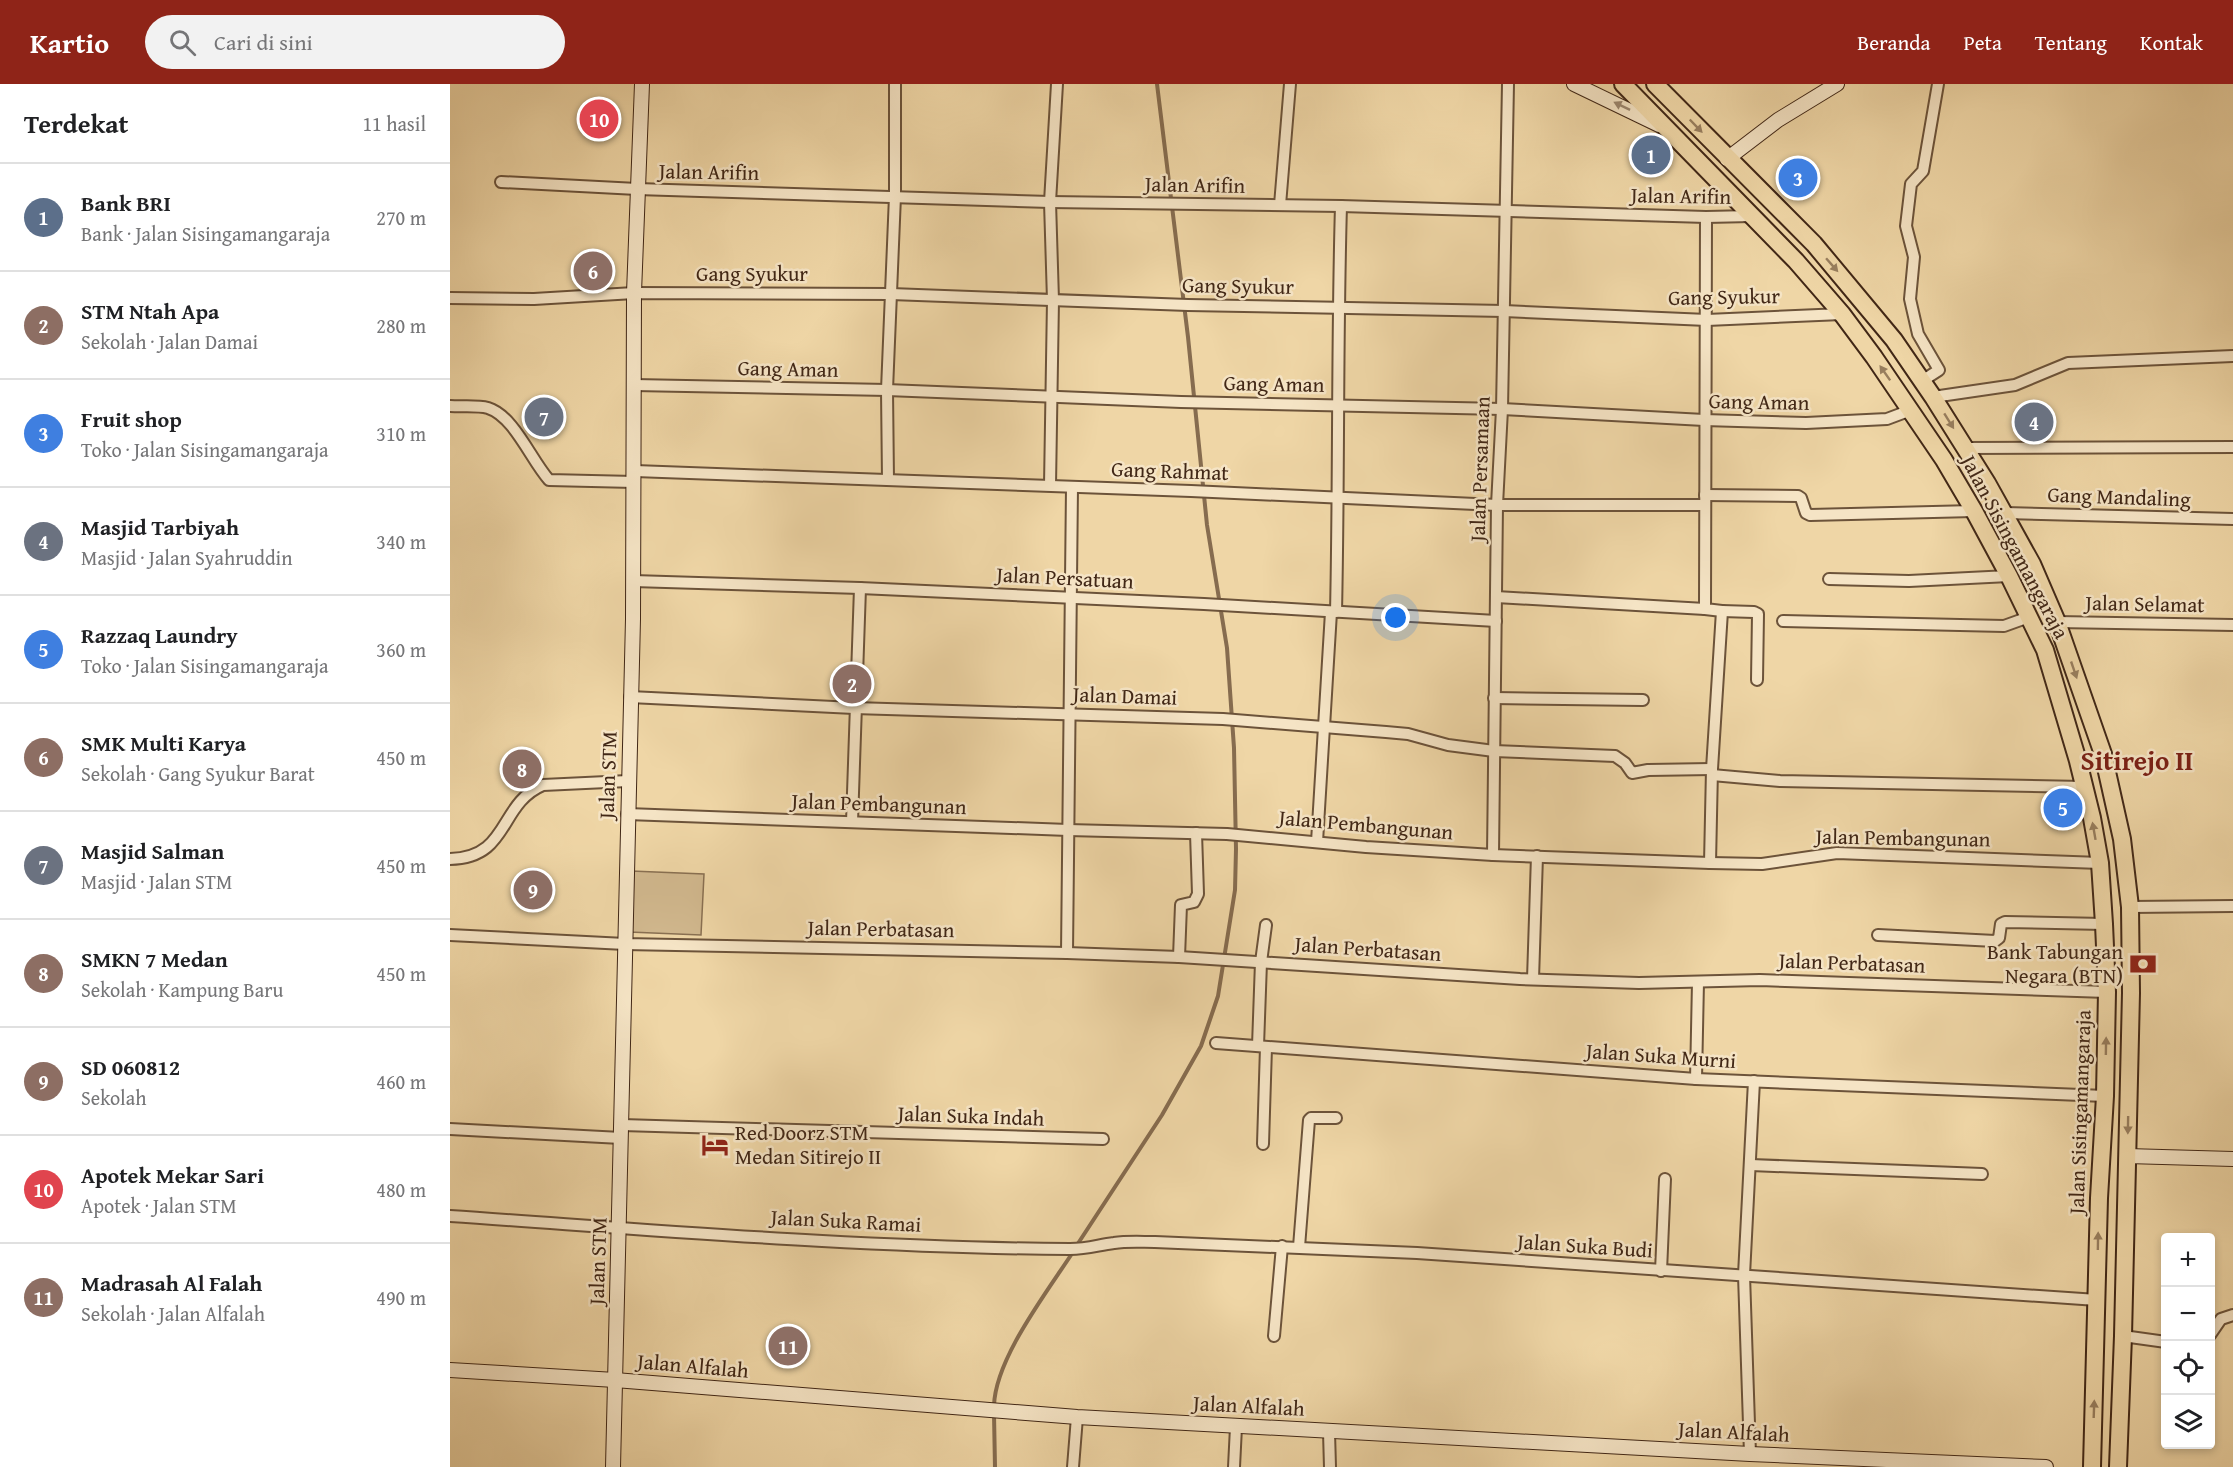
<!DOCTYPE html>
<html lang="id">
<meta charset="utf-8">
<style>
body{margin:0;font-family:"Gentium Book Plus",serif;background:#f2f2f2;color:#202124}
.controls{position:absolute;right:18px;bottom:18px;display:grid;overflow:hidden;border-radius:6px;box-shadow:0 3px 9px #0003}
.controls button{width:54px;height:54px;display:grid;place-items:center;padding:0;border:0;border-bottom:2px solid #e0e0e0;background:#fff;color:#202124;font:30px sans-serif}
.you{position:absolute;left:946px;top:534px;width:21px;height:21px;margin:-15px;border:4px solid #fff;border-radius:50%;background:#1a73e8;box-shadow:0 0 0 9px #1a73e833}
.badge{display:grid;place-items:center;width:39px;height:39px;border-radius:50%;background:#8f2418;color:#fff;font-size:20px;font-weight:700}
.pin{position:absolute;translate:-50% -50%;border:3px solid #fff;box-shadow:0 2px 6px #0006}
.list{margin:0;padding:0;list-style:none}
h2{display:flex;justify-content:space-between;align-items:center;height:78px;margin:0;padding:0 24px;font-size:26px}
h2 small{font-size:20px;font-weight:400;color:#757577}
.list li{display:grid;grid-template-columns:39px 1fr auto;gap:18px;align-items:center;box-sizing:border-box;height:108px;padding:0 24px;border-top:2px solid #e0e0e0}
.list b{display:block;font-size:22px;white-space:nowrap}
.list p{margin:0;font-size:20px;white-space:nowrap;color:#757577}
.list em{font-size:20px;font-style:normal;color:#757577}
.icon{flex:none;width:33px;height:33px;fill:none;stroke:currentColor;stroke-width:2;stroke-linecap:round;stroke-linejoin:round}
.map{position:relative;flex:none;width:1783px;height:1383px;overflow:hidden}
header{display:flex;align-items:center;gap:36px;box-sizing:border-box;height:84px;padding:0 30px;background:#8f2418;color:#fff}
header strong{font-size:28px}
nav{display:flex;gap:33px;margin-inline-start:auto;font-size:21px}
.search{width:420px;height:54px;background:#f2f2f2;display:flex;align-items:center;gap:15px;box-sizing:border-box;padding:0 21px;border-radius:33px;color:#757577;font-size:22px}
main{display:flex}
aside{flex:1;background:#fff}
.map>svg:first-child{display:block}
.green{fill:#d1b88e;stroke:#897052;stroke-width:1.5}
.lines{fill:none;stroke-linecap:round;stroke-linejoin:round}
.stream{stroke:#866c4f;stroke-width:4}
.street-casing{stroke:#6c533a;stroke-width:14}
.secondary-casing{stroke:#412716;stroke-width:16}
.primary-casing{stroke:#412716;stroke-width:20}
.street{stroke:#f5e4c5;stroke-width:10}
.secondary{stroke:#f5e4c5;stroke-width:14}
.primary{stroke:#efd6a6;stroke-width:16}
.oneway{fill:#9b866e}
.oneway2{fill:#987e5e}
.labels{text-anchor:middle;stroke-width:5;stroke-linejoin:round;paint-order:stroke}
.street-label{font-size:21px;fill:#412716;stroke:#f5e4c5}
.poi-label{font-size:21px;fill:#412716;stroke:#f5e4c5;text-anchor:end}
.district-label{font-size:27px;font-weight:bold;fill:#7a1f14;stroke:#f5e4c5}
</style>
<header>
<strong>Kartio</strong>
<div class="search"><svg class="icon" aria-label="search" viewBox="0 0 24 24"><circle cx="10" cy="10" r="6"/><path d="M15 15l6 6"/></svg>Cari di sini</div>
<nav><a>Beranda</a><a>Peta</a><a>Tentang</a><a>Kontak</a></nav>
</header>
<main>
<aside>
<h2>Terdekat<small>11 hasil</small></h2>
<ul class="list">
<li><span class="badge" style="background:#5c6f8a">1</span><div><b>Bank BRI</b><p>Bank · Jalan Sisingamangaraja</p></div><em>270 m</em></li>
<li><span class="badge" style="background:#8d6e63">2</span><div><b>STM Ntah Apa</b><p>Sekolah · Jalan Damai</p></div><em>280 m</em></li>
<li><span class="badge" style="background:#3f7fe0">3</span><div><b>Fruit shop</b><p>Toko · Jalan Sisingamangaraja</p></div><em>310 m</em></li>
<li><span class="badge" style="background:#6b7280">4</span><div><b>Masjid Tarbiyah</b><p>Masjid · Jalan Syahruddin</p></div><em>340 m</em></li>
<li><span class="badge" style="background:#3f7fe0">5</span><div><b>Razzaq Laundry</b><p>Toko · Jalan Sisingamangaraja</p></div><em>360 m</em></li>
<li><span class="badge" style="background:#8d6e63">6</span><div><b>SMK Multi Karya</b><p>Sekolah · Gang Syukur Barat</p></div><em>450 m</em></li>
<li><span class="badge" style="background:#6b7280">7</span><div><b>Masjid Salman</b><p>Masjid · Jalan STM</p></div><em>450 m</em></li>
<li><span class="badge" style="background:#8d6e63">8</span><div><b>SMKN 7 Medan</b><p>Sekolah · Kampung Baru</p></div><em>450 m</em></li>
<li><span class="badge" style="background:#8d6e63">9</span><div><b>SD 060812</b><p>Sekolah</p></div><em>460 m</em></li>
<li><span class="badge" style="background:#e0444e">10</span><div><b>Apotek Mekar Sari</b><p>Apotek · Jalan STM</p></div><em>480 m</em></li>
<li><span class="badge" style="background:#8d6e63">11</span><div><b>Madrasah Al Falah</b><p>Sekolah · Jalan Alfalah</p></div><em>490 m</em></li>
</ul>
</aside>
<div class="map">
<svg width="1783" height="1383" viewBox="0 0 1783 1383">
<rect width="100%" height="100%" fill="#efd6a6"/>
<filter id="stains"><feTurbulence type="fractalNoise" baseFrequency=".00333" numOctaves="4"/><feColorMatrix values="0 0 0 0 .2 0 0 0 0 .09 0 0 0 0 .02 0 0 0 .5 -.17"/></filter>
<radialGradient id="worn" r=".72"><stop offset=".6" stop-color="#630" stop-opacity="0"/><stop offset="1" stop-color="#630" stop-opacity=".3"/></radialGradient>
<polygon class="green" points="181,787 254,790 251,851 179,848"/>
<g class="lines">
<g class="stream">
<polyline points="627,1161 712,1031 751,962 768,912 785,806 786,765 784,664 777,564 757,441 738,253 707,0"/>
<path d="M544 1322C545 1275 597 1208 623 1168"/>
<polyline points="544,1330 545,1383"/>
</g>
<defs>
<g id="street">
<polyline points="51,98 187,105 600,118 891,122 1256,133 1302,132"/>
<polyline points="830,121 840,0"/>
<polyline points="1256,133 1255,525 1272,527 1262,685 1260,779"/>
<polyline points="0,214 84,215 184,209 441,210 738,221 1054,227 1257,236 1392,230"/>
<polyline points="1472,297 1489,286 1468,250 1460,215 1464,173 1456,142 1461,100 1473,87 1488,0"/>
<polyline points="184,301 437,306 731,318 1052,325 1254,336 1356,339 1437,335 1461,326"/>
<polyline points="1483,313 1565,301 1618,279 1783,272"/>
<path d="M0 322C12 323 27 321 38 324 64 332 81 376 99 396L184 398"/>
<polyline points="1516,364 1783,363"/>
<polyline points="185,387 741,407 1047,421 1255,421"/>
<polyline points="438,396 437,306 445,112 445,0"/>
<polyline points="600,401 603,216 600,118 607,0"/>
<polyline points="1255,411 1348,412 1351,414 1356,429 1360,431 1524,427"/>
<polyline points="1555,429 1783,435"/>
<polyline points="1379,495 1459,497 1559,492"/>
<polyline points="183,497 410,504 754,520 1046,537"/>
<polyline points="1046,513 1255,525"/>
<polyline points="1272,527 1304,528 1308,530 1307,596"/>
<path d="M886 528C889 393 887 257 891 122"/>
<polyline points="1333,537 1554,542 1579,533"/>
<polyline points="1607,538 1783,541"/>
<polyline points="180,613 404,624 773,635 936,648 958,650 998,661 1044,667 1165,672 1175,679 1182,689 1198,686 1262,685"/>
<polyline points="1044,614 1193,616"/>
<polyline points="1262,691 1330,697 1634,703"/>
<polyline points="177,730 618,746 777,750 916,763 1043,771 1260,779 1312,780 1387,769 1650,779"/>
<polyline points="402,738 410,504"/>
<polyline points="867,758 881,528"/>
<polyline points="1043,771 1047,421 1052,325 1058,0"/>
<path d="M0 775C60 774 48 720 93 701L178 697"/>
<polyline points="1680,823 1783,822"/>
<polyline points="0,851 175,860 617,869 729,873 1070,895 1189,899 1310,896 1657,908"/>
<polyline points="1428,851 1545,857 1549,854 1551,840 1555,838 1654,840"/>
<polyline points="617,869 622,403"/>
<polyline points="729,873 731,821 744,818 748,810 746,749"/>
<polyline points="1083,895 1087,772"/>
<polyline points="766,959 1246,995 1655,1012"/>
<polyline points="808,962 811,878 816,841"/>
<polyline points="1246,995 1248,898"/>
<polyline points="172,1041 653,1055"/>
<polyline points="0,1045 171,1054"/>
<polyline points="813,1060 816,963"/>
<polyline points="1301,1081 1532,1090"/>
<path d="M0 1132C206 1146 413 1164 620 1165 638 1165 648 1161 664 1159 677 1157 691 1158 705 1158L967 1169 1647 1216"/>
<polyline points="849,1163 859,1036 861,1034 886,1034"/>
<polyline points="1211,1187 1215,1095"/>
<polyline points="1760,1251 1771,1235 1783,1231"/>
<polyline points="824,1252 832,1162"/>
<polyline points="1673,1252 1716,1258"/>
<polyline points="879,1348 880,1383"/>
<polyline points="1300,1370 1294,1191 1304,997"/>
<polyline points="623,1383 627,1333"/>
<polyline points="784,1383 786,1343"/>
</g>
<g id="secondary">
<polyline points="1124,0 1209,41"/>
<polyline points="1277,75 1328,36 1387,0"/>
<polyline points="1677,1072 1783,1075"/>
<polyline points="0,1286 165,1296 627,1333 1300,1370 1596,1383"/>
<polyline points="163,1383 183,535 184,209 192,0"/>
</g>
<g id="primary">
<polyline points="1173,0 1346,177 1392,230 1424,273 1494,376 1524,427 1559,492 1595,566 1628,677 1642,734 1650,779 1654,840 1657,908 1655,1012 1649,1114 1642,1383"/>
<polyline points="1205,0 1364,160 1444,256 1483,313 1537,399 1582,480 1607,538 1653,670 1672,755 1680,823 1681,909 1673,1252 1668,1383"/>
</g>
</defs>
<use href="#street" class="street-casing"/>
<use href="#secondary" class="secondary-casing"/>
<use href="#primary" class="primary-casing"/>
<use href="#street" class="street"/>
<use href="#secondary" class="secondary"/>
<use href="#primary" class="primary"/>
</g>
<defs><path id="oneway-solid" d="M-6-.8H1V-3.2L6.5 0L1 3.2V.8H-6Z" transform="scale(1.5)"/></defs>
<use class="oneway" href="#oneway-solid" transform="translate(1172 22) rotate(-154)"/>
<g class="oneway2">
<use href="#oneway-solid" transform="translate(1246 42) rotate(46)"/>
<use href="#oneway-solid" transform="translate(1382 181) rotate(49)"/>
<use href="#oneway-solid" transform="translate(1435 289) rotate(-125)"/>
<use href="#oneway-solid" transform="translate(1499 337) rotate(58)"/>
<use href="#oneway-solid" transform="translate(1624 586) rotate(71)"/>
<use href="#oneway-solid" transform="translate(1644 747) rotate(-100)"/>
<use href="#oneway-solid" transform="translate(1656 962) rotate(-89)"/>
<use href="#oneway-solid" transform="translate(1678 1041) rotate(91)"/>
<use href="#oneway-solid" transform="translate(1648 1157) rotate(-89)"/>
<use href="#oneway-solid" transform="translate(1644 1325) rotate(-88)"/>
</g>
<defs>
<symbol id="bank-bare" viewBox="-9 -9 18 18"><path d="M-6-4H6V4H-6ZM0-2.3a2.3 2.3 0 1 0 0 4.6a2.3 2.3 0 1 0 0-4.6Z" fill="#8f2418" stroke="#f5e4c5" stroke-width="2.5" paint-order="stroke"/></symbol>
<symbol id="hotel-bare" viewBox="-9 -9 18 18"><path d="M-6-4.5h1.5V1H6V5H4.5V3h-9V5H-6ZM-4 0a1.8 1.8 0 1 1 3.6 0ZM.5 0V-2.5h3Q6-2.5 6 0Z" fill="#8f2418" stroke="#f5e4c5" stroke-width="2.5" paint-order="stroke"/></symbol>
</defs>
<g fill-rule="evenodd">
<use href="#bank-bare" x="1674" y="861" width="38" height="38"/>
<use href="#hotel-bare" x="246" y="1042" width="38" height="38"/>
</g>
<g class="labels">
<g class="street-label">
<text transform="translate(259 88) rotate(1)" y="7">Jalan Arifin</text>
<text transform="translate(745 101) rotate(1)" y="7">Jalan Arifin</text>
<text transform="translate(1231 112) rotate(1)" y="7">Jalan Arifin</text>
<text x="302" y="197">Gang Syukur</text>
<text transform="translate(788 202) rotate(1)" y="7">Gang Syukur</text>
<text transform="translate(1274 213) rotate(-1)" y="7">Gang Syukur</text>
<text transform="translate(338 285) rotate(1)" y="7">Gang Aman</text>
<text transform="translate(824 300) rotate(1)" y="7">Gang Aman</text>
<text transform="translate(1309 318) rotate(1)" y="7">Gang Aman</text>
<text transform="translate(1030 385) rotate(-88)" y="7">Jalan Persamaan</text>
<text transform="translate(720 387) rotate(2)" y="7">Gang Rahmat</text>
<text transform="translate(1669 413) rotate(2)" y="7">Gang Mandaling</text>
<text transform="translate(1565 463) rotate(62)" y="7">Jalan Sisingamangaraja</text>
<text transform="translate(615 494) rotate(3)" y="7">Jalan Persatuan</text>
<text transform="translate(1695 520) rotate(1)" y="7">Jalan Selamat</text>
<text transform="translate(675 612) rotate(2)" y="7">Jalan Damai</text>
<text transform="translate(158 691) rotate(-88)" y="7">Jalan STM</text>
<text transform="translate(429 720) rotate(2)" y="7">Jalan Pembangunan</text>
<text transform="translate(916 741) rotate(5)" y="7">Jalan Pembangunan</text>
<text transform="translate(1453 754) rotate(1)" y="7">Jalan Pembangunan</text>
<text transform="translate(431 845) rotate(1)" y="7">Jalan Perbatasan</text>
<text transform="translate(918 865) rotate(4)" y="7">Jalan Perbatasan</text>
<text transform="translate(1402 879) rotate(2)" y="7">Jalan Perbatasan</text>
<text transform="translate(1211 972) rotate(4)" y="7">Jalan Suka Murni</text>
<text transform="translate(1630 1028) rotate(-88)" y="7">Jalan Sisingamangaraja</text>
<text transform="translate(521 1032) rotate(2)" y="7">Jalan Suka Indah</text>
<text transform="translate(396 1137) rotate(3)" y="7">Jalan Suka Ramai</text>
<text transform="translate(1135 1162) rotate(4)" y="7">Jalan Suka Budi</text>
<text transform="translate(148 1177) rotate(-88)" y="7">Jalan STM</text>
<text transform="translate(243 1282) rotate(5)" y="7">Jalan Alfalah</text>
<text transform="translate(799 1322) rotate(3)" y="7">Jalan Alfalah</text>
<text transform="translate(1284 1348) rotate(3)" y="7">Jalan Alfalah</text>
</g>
<g class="poi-label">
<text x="1673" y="875">Bank Tabungan<tspan x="1673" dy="24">Negara (BTN)</tspan></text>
<text x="285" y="1056" text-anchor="start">Red Doorz STM<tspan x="285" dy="24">Medan Sitirejo II</tspan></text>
</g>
<g class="district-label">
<text x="1687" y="686">Sitirejo II</text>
</g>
</g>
<rect width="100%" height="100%" filter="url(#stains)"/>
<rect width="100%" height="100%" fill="url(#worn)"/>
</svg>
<div class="controls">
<button>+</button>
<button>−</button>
<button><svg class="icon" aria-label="locate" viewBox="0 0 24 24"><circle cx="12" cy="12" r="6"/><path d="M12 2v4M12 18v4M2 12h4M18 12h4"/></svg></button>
<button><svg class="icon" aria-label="layers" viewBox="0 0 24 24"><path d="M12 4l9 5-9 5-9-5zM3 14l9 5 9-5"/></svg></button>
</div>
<div class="you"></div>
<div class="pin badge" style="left:1201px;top:71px;background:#5c6f8a">1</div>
<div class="pin badge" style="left:402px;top:600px;background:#8d6e63">2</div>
<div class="pin badge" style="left:1348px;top:94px;background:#3f7fe0">3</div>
<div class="pin badge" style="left:1584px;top:338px;background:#6b7280">4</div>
<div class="pin badge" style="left:1613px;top:724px;background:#3f7fe0">5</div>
<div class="pin badge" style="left:143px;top:187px;background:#8d6e63">6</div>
<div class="pin badge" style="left:94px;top:333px;background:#6b7280">7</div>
<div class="pin badge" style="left:72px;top:685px;background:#8d6e63">8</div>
<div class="pin badge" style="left:83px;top:806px;background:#8d6e63">9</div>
<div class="pin badge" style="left:149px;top:35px;background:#e0444e">10</div>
<div class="pin badge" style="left:338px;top:1262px;background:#8d6e63">11</div>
</div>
</main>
